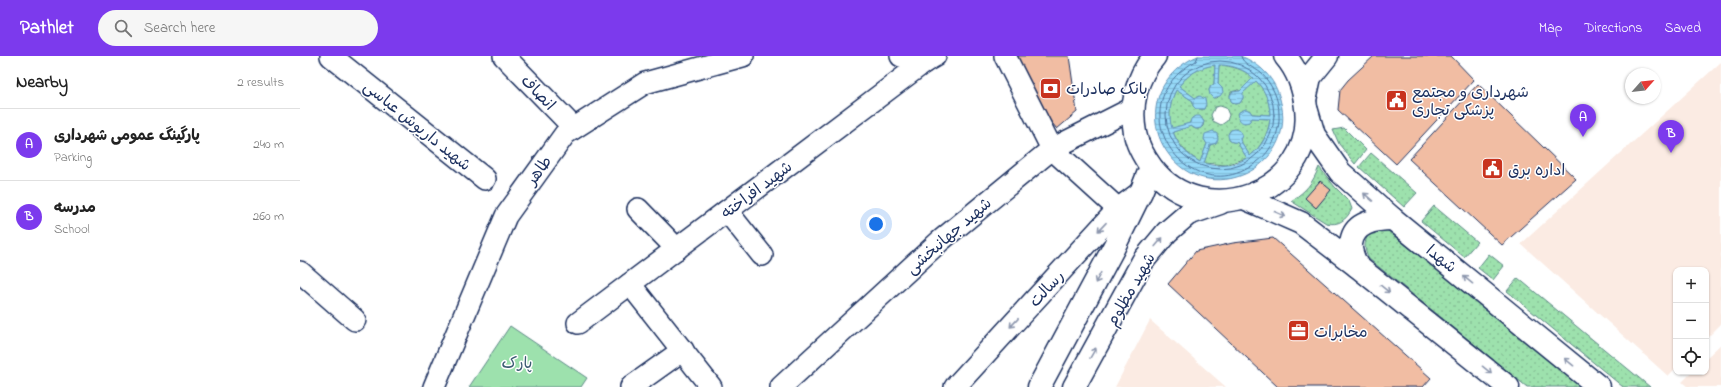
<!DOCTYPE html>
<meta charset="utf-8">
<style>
body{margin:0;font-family:"Indie Flower","Playpen Sans Arabic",sans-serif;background:#f6f6f6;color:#222}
.controls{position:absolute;right:12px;bottom:12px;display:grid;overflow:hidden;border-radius:8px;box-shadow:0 1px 3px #0004}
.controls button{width:36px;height:36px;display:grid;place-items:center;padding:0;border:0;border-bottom:1px solid #e0e0e0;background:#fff;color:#222;font:20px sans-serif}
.compass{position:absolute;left:1325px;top:12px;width:36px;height:36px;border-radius:50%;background:#fff;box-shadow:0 1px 3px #0004;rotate:63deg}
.you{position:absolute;left:576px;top:168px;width:14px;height:14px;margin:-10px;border:3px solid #fff;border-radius:50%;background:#1a73e8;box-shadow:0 0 0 6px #1a73e833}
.badge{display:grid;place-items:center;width:26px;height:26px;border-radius:50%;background:#7c3aed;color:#fff;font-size:13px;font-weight:700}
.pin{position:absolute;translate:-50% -33px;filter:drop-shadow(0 1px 2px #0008)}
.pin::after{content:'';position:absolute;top:21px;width:14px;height:12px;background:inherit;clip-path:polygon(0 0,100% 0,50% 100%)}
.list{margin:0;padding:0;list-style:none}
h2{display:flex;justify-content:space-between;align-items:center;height:52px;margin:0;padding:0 16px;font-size:17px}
h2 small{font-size:13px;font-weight:400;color:#767676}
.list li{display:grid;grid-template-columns:26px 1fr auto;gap:12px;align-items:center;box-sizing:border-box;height:72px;padding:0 16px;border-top:1px solid #e0e0e0}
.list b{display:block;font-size:15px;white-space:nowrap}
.list p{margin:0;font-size:13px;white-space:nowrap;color:#767676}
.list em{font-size:13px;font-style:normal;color:#767676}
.icon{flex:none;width:22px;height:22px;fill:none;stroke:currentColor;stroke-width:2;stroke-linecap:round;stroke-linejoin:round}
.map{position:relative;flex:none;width:1421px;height:331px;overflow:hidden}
header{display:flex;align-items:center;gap:24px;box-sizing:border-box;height:56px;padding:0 20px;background:#7c3aed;color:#fff}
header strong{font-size:19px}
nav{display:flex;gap:22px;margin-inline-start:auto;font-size:14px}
.search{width:280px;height:36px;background:#f6f6f6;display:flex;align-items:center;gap:10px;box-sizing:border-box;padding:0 14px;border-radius:22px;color:#767676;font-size:15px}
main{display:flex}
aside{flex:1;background:#fff}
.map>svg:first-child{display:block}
.built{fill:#fbebe3}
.grass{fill:url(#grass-dots);stroke:#5c8886;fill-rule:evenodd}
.park{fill:#9de1ad;stroke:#5c8886}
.water{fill:url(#water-rules);stroke:#6595ba;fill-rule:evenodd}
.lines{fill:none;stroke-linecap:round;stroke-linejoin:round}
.shore{stroke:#4c739c;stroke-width:1}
.building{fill:#f1bda3;stroke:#1b2f5e}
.minor-casing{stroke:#1b2f5e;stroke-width:24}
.major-casing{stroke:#1b2f5e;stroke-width:25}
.minor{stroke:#fff;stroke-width:21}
.major{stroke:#fff;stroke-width:22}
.oneway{stroke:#8d97ae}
.labels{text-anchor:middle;stroke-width:3;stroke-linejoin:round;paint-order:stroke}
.poi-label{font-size:16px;fill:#1b2f5e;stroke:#fff;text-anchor:start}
.street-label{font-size:16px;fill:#1b2f5e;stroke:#fff}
.park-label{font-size:16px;fill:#3c5c72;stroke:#fff}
</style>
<header>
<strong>Pathlet</strong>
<div class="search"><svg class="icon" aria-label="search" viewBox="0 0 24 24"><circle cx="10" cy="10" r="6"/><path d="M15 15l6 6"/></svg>Search here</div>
<nav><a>Map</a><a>Directions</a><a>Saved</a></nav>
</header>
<main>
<aside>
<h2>Nearby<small>2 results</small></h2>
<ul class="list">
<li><span class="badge">A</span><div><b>پارگینگ عمومی شهرداری</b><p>Parking</p></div><em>240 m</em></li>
<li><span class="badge">B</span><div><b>مدرسه</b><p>School</p></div><em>260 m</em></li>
</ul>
</aside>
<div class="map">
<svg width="1421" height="331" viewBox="0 0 1421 331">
<defs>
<pattern id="grass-dots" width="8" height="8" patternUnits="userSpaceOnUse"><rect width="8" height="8" fill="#9de1ad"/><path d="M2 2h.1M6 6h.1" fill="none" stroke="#87c197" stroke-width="1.8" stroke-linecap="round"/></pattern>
<pattern id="water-rules" width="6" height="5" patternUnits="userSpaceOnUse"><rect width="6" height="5" fill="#96d9f8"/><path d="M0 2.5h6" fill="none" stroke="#81bbd7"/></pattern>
</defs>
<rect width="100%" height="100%" fill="#fff"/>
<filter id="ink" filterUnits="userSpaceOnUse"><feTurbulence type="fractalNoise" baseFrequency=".025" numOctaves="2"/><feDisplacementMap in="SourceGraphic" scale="8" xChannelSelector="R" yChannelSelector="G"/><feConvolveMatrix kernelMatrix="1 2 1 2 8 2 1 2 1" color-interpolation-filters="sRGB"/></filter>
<g filter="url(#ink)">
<g class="built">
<polygon points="1421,6 1421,268 1406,283 1406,214 1376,214 1376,312 1368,320 1221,188"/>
<polygon points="850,264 926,331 815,331"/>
<polygon points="1421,288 1421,331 1388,331 1382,326 1392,316 1406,316 1406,302"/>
</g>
<g class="grass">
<path d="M915 9 914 28 911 30 909 34C910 39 912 42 917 42L922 37V32L918 29 919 9C932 10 943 13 954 22L940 35 938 34 931 36 930 39 931 45 934 48 940 47 943 42 942 37 956 25C965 34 970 46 970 59L952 58 950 55 946 53 939 56 944 67 949 66 952 62 970 63C968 78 962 90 950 100L940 84 941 81 937 73 931 74 929 76V84L932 86H937L947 102 926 109 904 107 910 89 916 87 918 80 913 75 904 83 907 88 900 106C887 98 879 90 873 76L891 70C895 74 899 74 903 70L904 65 893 61 890 67 871 73C868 59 870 46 876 34L893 45V50L896 53H904L905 50 899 40 895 42 879 30C888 18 900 11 915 9ZM920 50 926 52 929 59 927 65 921 69 913 65 911 59 915 51Z"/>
<polygon points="1044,72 1066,94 1055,108 1039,88 1033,74"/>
<polygon points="1071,97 1117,137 1104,151 1059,111"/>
<path d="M1019 111 1035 131 1049 145 1052 153C1046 164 1039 170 1026 167L991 145C1007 134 1012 128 1019 111Z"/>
<polygon points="1134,150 1177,186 1164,201 1121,165"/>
<path d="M1085 174 1088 175 1284 331H1227L1069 203C1063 193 1063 179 1075 175 1078 174 1082 174 1085 174Z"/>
<polygon points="1189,198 1204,210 1193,224 1178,212"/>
<polygon points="1218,222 1350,331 1323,331 1207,235"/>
</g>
<polygon class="park" points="210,270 287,322 281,331 169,331"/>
<path class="water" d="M898 0H940C960 7 975 23 980 43 1000 112 907 155 867 96 858 83 854 67 856 52 859 28 876 9 898 0ZM915 9 914 28 911 30 909 34 910 39 913 42 920 40 923 36 922 32 918 28 919 9C932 9 944 13 953 22L940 35 932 36 930 40 931 45 935 48 940 47 943 42V37L956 25C965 34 970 46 970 59L952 58 950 55 946 53 939 56C937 63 941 69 949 66L952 62 970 63C969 77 962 91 950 100L940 84 942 79 940 75 935 73 931 74 928 78C928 84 931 87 937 86L947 102C934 110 918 112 904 107L910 89 916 87 918 83 917 78 913 75 905 78 904 83 907 88 900 106C887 99 878 90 873 76L891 70 896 73 901 72 904 66 900 60H895L891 63 890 67 872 72C868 60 870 45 876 34L893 45V50L896 53H904L906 48 905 43 900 40 895 42 879 30C888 18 900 11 915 9Z"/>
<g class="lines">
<g class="shore">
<path d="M898 0 896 5C813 50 890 159 957 106 972 95 980 76 979 58 979 43 972 28 961 17 955 12 942 8 941 0"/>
<circle cx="920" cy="59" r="54"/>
</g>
</g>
<g class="building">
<polygon points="714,0 769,0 777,56 757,73 741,54"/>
<polygon points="1074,0 1151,0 1174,24 1096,108 1038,54 1040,34 1048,24"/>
<polygon points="1178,28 1276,123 1202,189 1109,103"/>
<polygon points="1020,125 1031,134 1016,152 1005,142"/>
<polygon points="973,182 1131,322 1123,331 978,331 868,228 896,195 933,187"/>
</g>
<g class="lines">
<defs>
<g id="minor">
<polyline points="31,0 185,123"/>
<polyline points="204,0 274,72"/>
<polyline points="601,0 623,7"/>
<polyline points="705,0 752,93 818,153"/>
<polyline points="338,153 377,193"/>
<polyline points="427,155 462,199"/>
<polyline points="0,216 55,264"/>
<polyline points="330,228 411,331"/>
<polyline points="278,267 623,7 635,0"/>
<polyline points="134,331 206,160 265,78 345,27 443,0"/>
<polyline points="331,331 383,294"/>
<polyline points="481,331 640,185 752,93 833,52"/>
<polyline points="655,331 818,153 841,136"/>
</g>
<g id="major">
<path d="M855 0C836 21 830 49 835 77 837 90 844 101 852 112 903 178 1016 137 1006 52 1004 32 998 15 985 0"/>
<polyline points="1005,44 1010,21 1027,0"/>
<polyline points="1007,55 1014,79 1040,116 1093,163 1299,331"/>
<polyline points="944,142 1001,167 1057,210 1208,331"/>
<path d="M1057 210C1054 203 1050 195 1051 188 1053 166 1076 163 1093 163"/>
<polyline points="739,331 814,191 841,136 851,111"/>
<polyline points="774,331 843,205 867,176 888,158 920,147"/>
</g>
</defs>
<use href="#minor" class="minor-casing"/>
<use href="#major" class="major-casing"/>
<use href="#minor" class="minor"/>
<use href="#major" class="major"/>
</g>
<defs><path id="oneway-shaft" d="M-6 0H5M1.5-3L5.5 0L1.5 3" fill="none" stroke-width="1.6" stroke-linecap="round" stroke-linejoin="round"/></defs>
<g class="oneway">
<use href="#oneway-shaft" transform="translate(1068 141) rotate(-139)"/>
<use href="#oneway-shaft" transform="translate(980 158) rotate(24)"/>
<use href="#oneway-shaft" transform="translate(802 171) rotate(133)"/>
<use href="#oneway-shaft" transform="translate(859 186) rotate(-50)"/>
<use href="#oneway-shaft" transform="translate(798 222) rotate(118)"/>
<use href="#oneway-shaft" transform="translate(1168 224) rotate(-141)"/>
<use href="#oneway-shaft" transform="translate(1085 233) rotate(39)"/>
<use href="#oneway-shaft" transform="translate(714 267) rotate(133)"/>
<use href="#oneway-shaft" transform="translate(793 297) rotate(-60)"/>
<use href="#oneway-shaft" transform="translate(1269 306) rotate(-141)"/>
<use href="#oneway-shaft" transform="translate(1187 314) rotate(39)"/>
</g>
</g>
<defs>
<symbol id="bank-square" viewBox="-11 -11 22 22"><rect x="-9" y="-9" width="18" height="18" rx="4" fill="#c8321e" stroke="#fff"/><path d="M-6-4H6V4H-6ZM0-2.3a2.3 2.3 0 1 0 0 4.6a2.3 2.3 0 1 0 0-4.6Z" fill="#fff"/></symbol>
<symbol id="civic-square" viewBox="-11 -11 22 22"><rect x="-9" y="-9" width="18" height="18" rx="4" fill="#c8321e" stroke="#fff"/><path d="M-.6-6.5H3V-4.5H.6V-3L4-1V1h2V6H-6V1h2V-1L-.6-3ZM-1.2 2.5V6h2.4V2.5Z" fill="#fff"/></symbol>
<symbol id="office-square" viewBox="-11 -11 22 22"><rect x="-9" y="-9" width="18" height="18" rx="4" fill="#c8321e" stroke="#fff"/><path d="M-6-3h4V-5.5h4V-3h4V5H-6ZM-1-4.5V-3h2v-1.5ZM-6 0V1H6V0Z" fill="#fff"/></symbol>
</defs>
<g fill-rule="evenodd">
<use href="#bank-square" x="738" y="20" width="25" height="25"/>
<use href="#civic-square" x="1084" y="32" width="25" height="25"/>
<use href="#civic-square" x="1180" y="100" width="25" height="25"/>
<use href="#office-square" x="986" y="262" width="25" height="25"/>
</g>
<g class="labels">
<g class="poi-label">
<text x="766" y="38">بانک صادرات</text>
<text x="1112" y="41">شهرداری و مجتمع<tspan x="1112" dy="18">پزشکی تجاری</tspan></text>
<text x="1208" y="119">اداره برق</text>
<text x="1014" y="281">مخابرات</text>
</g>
<g class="street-label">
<text transform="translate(239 36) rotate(46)" y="6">انصاف</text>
<text transform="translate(118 69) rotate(39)" y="6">شهید داریوش عباسی</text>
<text transform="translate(238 114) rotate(-54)" y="6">طاهر</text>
<text transform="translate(456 133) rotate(-37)" y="6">شهید افراخته</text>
<text transform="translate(648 179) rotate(-41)" y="6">شهید جهانبخشی</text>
<text transform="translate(1142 202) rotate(39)" y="6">شهدا</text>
<text transform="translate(746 232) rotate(-47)" y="6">رسالت</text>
<text transform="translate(830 233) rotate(-60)" y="6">شهید مظلوم</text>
</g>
<g class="park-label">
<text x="217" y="312">پارک</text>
</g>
</g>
</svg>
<div class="controls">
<button>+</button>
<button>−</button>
<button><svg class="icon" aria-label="locate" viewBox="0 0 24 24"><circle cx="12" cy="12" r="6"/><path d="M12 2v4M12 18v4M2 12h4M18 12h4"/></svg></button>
</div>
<svg class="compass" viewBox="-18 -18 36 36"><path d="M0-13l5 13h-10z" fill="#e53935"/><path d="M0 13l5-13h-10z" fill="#767676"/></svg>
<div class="you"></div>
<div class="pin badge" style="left:1283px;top:81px">A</div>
<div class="pin badge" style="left:1371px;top:97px">B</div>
</div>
</main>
